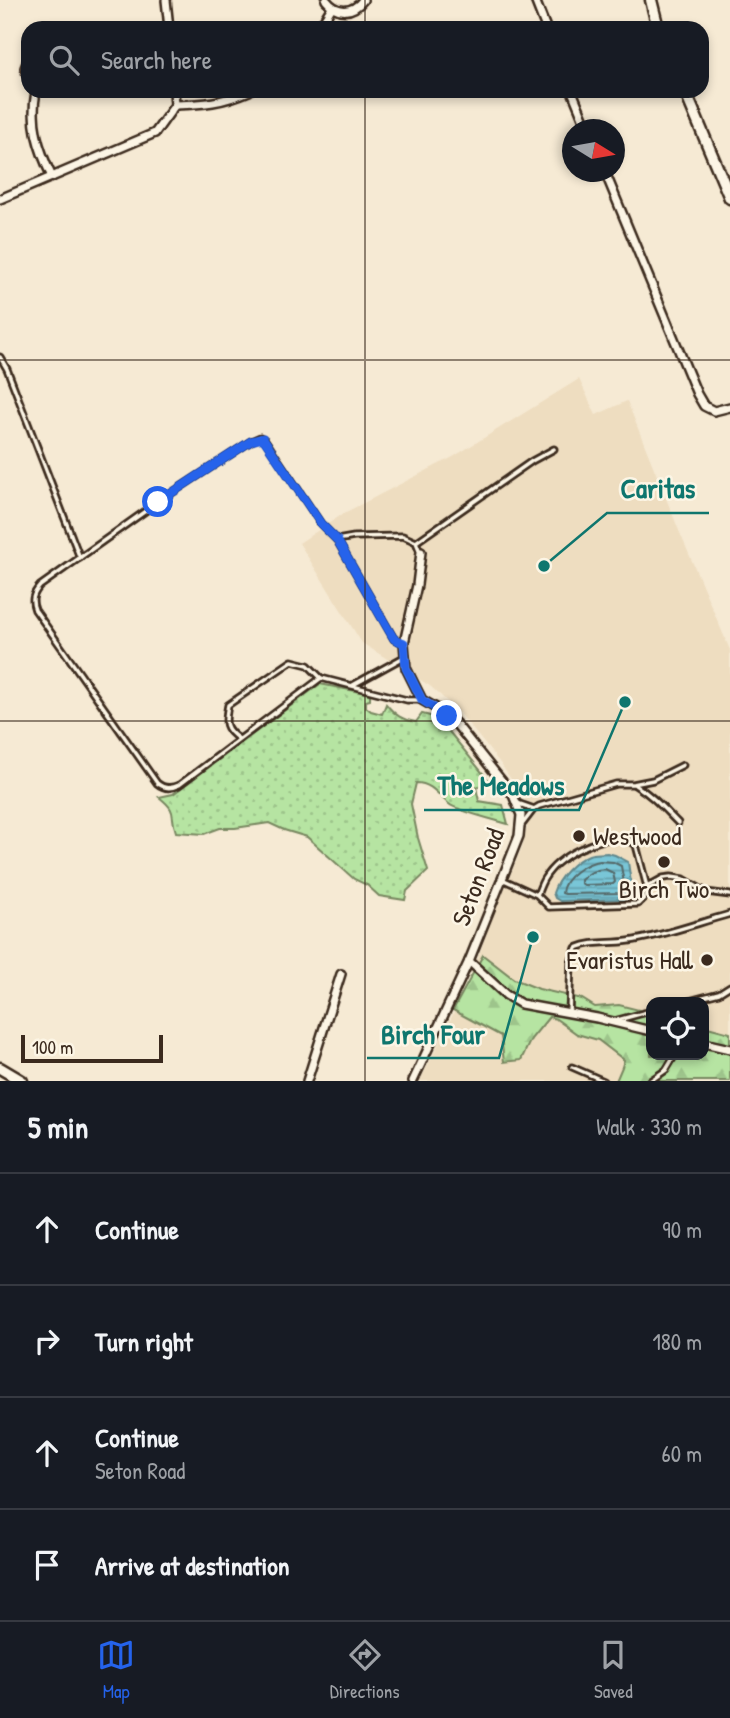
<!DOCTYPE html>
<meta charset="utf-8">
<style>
body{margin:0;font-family:"Patrick Hand",sans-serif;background:#242831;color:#f1f3f6}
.controls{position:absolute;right:21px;bottom:21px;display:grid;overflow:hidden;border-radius:14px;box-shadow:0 4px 10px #0003}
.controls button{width:63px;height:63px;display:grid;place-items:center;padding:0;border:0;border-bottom:2px solid #363941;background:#171b24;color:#f1f3f6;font:35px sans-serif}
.compass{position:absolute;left:562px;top:119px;width:63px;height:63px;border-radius:50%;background:#171b24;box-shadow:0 4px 10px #0003;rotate:101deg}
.scale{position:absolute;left:21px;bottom:18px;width:142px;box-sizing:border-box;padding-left:7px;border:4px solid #3b2a1e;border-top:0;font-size:19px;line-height:24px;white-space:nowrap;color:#3b2a1e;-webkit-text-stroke:5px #fcf5e5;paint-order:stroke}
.stop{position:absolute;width:21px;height:21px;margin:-16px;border:5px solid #2563eb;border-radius:50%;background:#fff}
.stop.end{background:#2563eb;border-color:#fff;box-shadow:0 2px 7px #0008}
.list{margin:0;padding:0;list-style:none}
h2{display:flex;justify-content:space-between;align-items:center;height:91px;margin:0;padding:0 28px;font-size:30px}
h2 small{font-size:23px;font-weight:400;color:#9ea1a6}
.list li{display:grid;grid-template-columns:46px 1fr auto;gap:21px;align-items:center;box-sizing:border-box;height:112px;padding:0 28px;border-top:2px solid #363941}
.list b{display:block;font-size:26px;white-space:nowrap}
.list p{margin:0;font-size:23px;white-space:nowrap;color:#9ea1a6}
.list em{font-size:23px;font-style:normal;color:#9ea1a6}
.icon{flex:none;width:38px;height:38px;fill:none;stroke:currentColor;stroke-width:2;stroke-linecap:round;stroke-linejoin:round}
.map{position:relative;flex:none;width:730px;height:1081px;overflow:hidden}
.search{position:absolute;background:#171b24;box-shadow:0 4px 10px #0003;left:21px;right:21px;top:21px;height:77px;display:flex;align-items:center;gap:18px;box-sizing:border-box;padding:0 24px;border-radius:21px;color:#9ea1a6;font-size:26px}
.sheet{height:539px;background:#171b24}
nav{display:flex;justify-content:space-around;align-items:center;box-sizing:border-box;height:98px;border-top:2px solid #363941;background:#171b24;font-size:19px;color:#9ea1a6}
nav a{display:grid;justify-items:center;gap:4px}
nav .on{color:#2563eb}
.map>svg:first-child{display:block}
.built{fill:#eeddc0;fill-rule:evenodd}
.green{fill:url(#green-dots);stroke:#788760;stroke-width:2}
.forest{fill:url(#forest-firs);stroke:#788760;stroke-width:2}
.water{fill:url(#water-rules);stroke:#60888d;stroke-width:2}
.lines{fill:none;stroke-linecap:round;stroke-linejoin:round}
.shore{stroke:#546868;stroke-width:2}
.service-casing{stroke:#3b2a1e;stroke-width:9}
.minor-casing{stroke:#3b2a1e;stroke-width:12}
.tertiary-casing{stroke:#3b2a1e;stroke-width:15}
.service{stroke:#fcf5e5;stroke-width:3.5}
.minor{stroke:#fcf5e5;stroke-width:7}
.tertiary{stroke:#fcf5e5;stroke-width:10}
.route{stroke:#2563eb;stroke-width:9}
.grid{fill:none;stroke:#3b2a1e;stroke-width:2;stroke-opacity:0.55}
.poi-dot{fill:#3b2a1e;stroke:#fcf5e5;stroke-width:2.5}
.labels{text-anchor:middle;stroke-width:5;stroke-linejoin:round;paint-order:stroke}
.poi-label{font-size:26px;fill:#3b2a1e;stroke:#fcf5e5;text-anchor:start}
.street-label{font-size:26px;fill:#3b2a1e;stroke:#fcf5e5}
.leader{fill:none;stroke:#0f766e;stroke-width:2.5}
.callout-dot{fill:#0f766e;stroke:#fcf5e5;stroke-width:2.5}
.callout-label{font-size:28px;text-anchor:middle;font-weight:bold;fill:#0f766e;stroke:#fcf5e5;stroke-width:5;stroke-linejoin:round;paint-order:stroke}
</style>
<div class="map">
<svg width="730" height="1081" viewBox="0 0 730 1081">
<defs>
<pattern id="green-dots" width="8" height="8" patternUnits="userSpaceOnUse" patternTransform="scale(1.75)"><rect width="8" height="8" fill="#b6e4a2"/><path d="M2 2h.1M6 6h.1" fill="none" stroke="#9dc48b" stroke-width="1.8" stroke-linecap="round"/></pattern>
<pattern id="forest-firs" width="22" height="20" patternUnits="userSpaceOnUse" patternTransform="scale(1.75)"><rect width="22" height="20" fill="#b6e4a2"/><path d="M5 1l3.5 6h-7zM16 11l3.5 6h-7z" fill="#9dc48b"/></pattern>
<pattern id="water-rules" width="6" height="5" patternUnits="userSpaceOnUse" patternTransform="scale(1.75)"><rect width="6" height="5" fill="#79c6d7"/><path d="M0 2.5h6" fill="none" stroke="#64a1ae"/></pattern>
</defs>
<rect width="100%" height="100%" fill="#f6ead4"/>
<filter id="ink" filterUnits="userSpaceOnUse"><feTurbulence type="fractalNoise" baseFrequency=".0143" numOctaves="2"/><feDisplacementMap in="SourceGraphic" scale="14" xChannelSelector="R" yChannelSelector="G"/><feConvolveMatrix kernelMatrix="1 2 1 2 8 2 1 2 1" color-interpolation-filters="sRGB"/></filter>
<g filter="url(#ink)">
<path class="built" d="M579 379 596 415 627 401 680 533 730 650V1081H420L470 980 490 924 523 845 527 827V803L500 763 458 711 430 686 362 643 299 543 346 512 453 457ZM651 1002H704V1055H651Z"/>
<path class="green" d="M320 684 370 694V700L366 701V707L371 711 382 714 386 704C395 715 402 720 416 722L422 714 438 718 489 781 476 788 479 801 503 805 508 824C495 820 457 811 449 804 438 795 432 783 416 783L411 804 418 838 428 871 407 891 405 900 379 896 367 885 354 879 307 837 284 830 269 823 235 828H220L204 834 176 832C169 813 179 813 159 797L173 794Z"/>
<polygon class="forest" points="483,955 514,979 539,989 582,999 595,1007 619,1005 651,1013 651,1055 704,1055 704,1026 730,1033 730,1081 616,1081 622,1067 624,1060 598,1040 577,1034 556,1019 549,1017 531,1039 521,1060 504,1062 501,1036 453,1010"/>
<path class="water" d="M607 853 615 855 628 862 632 890 627 899 560 901 555 898 553 893C558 877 574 861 589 855 594 853 601 854 607 853Z"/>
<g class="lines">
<g class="shore">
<path d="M600 861 613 862 621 866 625 889 623 893 565 894 562 893C563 877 585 863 600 861Z"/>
<path d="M605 869 613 873 615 882 613 884 584 885 581 883V880C588 873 595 869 605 869Z"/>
</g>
<defs>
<g id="service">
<polyline points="0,357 7,369 80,558"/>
<polyline points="337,540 354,537 403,536 416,542 420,552"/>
<polyline points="416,542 532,461 554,449"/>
<path d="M321 678 179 785C171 789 164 789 157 783L35 610C31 600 33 594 40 586L158 502 251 441 260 437 265 440 321 524 337 540 394 639 404 643"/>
<polyline points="353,685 404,657"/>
<path d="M239 739C223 728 225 722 228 705L292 661 308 665 321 678 407 700H420"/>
<path d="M635 785C652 795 664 809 678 823"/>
<polyline points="517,803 534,809"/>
<polyline points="521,826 534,809 539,806 616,784 633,784 653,780 683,765"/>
<path d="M502 879 537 895 549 907 638 904 645 897 647 887 636 845 625 837C597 838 559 854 544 879 541 884 539 890 537 895"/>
<polyline points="647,887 663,878 671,877 684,879 706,892 730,895"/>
<polyline points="685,1002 719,993 730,986"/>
<path d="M569 1013 571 963 576 948C595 940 609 944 629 941 664 936 697 923 730 914"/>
<polyline points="614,1021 651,1011"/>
<polyline points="572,1067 604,1081"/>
<polyline points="650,1081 666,1070 675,1055"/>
</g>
<g id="minor">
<polyline points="166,0 169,28"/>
<path d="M326 0C337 14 352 14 363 0"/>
<polyline points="535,0 546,28"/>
<polyline points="319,28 332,7"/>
<polyline points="28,60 25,68 28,77"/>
<path d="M36 91C30 123 38 148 52 177"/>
<polyline points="572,91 588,130"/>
<path d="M175 105C205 104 221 103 249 91"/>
<polyline points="605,172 697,394 704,406 714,411 730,407"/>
<polyline points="0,199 155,133 175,105 174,91"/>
<polyline points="469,961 506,995 521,1004 597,1018 651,1031"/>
<polyline points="704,1043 730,1049"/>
<polyline points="307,1081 341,974"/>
<polyline points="413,1081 469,961 502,879 519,836 521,815 513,795 456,724 443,712 422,700 406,668 404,643 417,585 421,552"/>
</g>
<g id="tertiary">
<polyline points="651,0 658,28"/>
<polyline points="685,91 730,198"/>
<polyline points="0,1068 22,1081"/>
</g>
</defs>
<use href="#service" class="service-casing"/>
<use href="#minor" class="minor-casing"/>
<use href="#tertiary" class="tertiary-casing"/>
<use href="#service" class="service"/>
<use href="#minor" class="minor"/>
<use href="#tertiary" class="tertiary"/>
</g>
</g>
<g class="lines" filter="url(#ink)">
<polyline class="route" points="158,502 251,441 263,438 321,524 337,540 391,634 394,639 404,643 406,668 422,700 447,716"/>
</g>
<path class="grid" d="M365 0V28M365 91V1081M0 360H730M0 721H730"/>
<g class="poi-dot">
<circle cx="579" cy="836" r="7"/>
<circle cx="664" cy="862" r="7"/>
<circle cx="707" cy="960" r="7"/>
</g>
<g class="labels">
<g class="poi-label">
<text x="593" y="845">Westwood</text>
<text x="664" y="898" text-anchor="middle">Birch Two</text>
<text x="693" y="969" text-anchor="end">Evaristus Hall</text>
</g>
<g class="street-label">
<text transform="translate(478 877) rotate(-69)" y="9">Seton Road</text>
</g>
</g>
<path class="leader" d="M544 566L607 513H709M625 702L579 810H424M533 937L499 1058H367"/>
<g class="callout-dot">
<circle cx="544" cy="566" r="7"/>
<circle cx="625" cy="702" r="7"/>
<circle cx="533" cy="937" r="7"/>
</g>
<g class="callout-label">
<text x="658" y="498">Caritas</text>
<text x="501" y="795">The Meadows</text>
<text x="433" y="1044">Birch Four</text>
</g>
</svg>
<div class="controls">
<button><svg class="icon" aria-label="locate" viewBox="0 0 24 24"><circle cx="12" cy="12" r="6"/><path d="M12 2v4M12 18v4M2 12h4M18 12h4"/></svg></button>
</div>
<svg class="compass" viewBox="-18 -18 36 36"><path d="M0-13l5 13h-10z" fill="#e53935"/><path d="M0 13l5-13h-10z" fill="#9ea1a6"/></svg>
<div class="scale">100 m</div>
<div class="stop" style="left:158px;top:502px"></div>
<div class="stop end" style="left:447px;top:716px"></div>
<div class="search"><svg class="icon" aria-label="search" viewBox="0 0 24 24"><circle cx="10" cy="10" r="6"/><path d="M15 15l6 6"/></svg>Search here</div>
</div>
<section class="sheet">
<h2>5 min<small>Walk · 330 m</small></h2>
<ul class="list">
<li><svg class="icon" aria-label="ahead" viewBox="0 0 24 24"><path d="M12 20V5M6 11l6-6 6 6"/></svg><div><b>Continue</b></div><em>90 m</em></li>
<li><svg class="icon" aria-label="right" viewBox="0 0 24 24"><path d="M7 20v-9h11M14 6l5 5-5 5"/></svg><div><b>Turn right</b></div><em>180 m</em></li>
<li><svg class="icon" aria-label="ahead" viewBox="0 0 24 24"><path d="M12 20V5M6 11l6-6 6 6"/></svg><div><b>Continue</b><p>Seton Road</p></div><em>60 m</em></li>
<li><svg class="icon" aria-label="arrive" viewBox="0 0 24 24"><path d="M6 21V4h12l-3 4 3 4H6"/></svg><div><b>Arrive at destination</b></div></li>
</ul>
</section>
<nav>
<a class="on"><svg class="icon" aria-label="map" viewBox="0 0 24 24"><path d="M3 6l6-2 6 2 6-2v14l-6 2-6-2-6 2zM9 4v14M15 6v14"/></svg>Map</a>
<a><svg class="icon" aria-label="directions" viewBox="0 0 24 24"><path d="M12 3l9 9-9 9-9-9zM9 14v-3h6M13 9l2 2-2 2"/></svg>Directions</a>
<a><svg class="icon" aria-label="saved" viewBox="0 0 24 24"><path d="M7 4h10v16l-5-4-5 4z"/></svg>Saved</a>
</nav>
